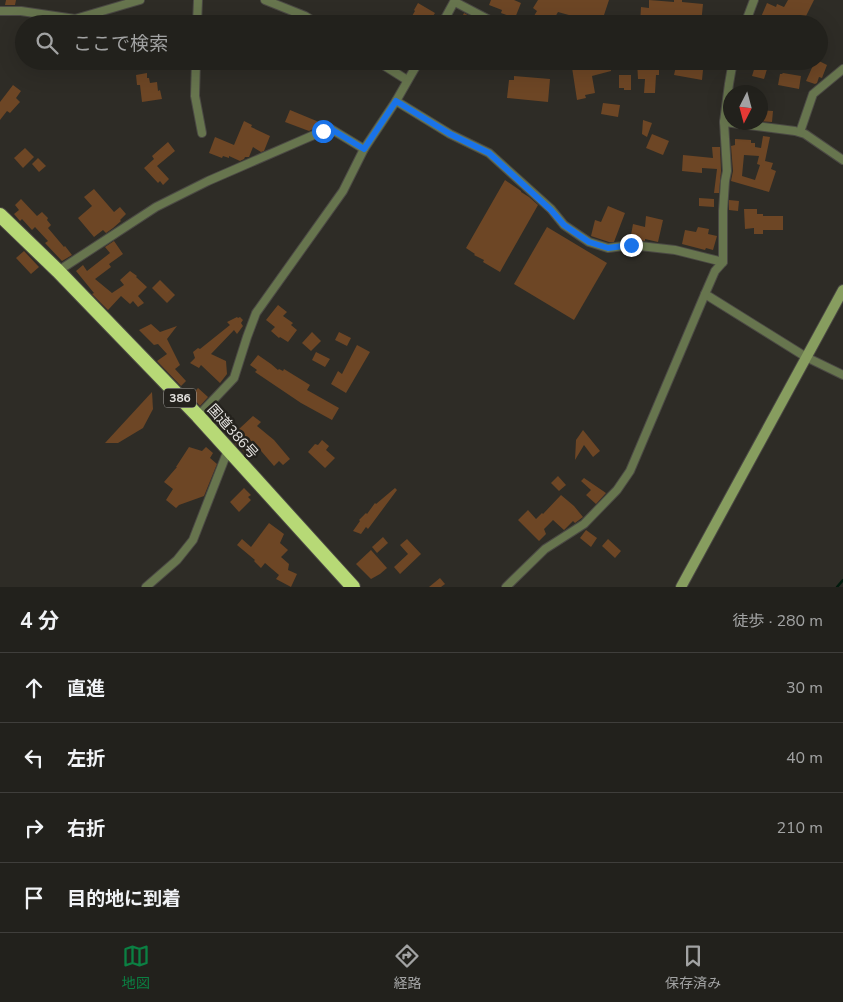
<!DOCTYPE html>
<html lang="ja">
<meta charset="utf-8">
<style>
body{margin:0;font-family:"Nunito Sans","Noto Sans JP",sans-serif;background:#2e2e29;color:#f1f3f6}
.compass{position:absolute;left:723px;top:85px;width:45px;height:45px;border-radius:50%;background:#22211c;box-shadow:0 5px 20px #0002;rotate:186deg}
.stop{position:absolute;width:15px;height:15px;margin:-11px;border:4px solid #1a73e8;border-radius:50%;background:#fff}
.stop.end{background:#1a73e8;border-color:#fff;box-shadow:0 1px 5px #0008}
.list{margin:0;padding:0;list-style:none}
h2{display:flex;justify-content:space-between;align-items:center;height:65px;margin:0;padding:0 20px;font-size:21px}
h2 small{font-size:16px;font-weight:400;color:#a2a3a3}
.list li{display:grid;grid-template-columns:32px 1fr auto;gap:15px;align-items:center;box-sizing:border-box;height:70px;padding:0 20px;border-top:1px solid #3f3e3b}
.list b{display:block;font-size:19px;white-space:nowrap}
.list em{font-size:16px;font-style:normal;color:#a2a3a3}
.icon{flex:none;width:28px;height:28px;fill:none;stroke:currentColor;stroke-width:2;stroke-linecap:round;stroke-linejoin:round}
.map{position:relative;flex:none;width:843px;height:587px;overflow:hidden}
.search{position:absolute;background:#22211c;box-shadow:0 5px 20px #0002;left:15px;right:15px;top:15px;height:55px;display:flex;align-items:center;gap:12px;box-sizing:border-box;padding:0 18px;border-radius:28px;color:#a2a3a3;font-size:19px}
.sheet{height:345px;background:#22211c}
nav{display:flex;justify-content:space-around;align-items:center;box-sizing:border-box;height:70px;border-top:1px solid #3f3e3b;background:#22211c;font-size:14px;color:#a2a3a3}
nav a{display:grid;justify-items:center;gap:2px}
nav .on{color:#0b8043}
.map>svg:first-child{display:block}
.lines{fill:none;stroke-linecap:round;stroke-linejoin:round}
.stream{stroke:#021b0d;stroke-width:2.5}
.building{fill:#6d4625;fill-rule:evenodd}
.street-casing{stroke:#4b4944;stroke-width:10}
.secondary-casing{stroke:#4b4944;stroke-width:12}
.highway-casing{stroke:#4b4944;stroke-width:16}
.street{stroke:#67754e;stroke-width:8}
.secondary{stroke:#879d5f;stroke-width:10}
.highway{stroke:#b7d976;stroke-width:14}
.route{stroke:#1a73e8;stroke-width:6}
.labels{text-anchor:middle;stroke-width:5;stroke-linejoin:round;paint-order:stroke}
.shield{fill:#24221d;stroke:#aba9a6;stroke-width:1}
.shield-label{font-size:12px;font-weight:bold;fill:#e5e3e0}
.street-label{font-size:14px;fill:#e5e3e0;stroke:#24221d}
</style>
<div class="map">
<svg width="843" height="587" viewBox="0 0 843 587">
<rect width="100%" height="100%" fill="#2e2c26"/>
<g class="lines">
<polyline class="stream" points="837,587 843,580"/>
</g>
<g class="building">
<polygon points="6,0 16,0 15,5 5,5"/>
<polygon points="491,0 514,0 521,3 515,18 501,13 502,10 489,5"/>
<polygon points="538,0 609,0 601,24 558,12 551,24 529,24 537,11 533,8"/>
<polygon points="649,0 674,2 674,0 682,0 682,2 703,4 701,24 669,21 669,24 640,24 641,7 649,8"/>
<polygon points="788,0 814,0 802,24 789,24 779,21 778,24 768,24 769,20 761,17 767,3 776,7 777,4 784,7"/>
<polygon points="418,3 435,13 428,24 426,24 412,16 415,11 414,10"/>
<polygon points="464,13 484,24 471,24 461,19"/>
<polygon points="571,61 612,61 611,71 592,76 595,93 585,95 586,98 577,100"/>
<polygon points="637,61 659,61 659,75 656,75 655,93 644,93 645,79 638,79"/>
<polygon points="815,61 819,61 827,65 822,78 819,77 817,83 815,84 806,81"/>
<polygon points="677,62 692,65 691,68 703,70 702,80 674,75"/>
<polygon points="756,63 768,66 764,79 752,76"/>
<polygon points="147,73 147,78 149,78 150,83 157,82 158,91 160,90 162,99 142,102 140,85 137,85 136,75"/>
<polygon points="783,73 801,76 799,89 778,85 780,74 782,74"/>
<polygon points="619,75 631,75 631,90 624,90 624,88 619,88"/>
<polygon points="514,76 550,79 548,102 507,98 509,80 514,80"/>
<polygon points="13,85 21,91 16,98 20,102 10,113 7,111 0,120 0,102"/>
<polygon points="603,103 620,105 618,117 601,114"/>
<polygon points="290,110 319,122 317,127 309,131 285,122"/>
<polygon points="760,110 773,111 772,122 760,121"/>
<polygon points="643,120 652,123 647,137 642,134"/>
<polygon points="244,121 252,125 251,127 270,136 264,151 261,152 253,147 249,157 245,157 244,159 240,161 229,156 229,158 223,156 222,158 209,153 215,137 234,145"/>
<polygon points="652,134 669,141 663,155 646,148"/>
<path d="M763 136 770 137 765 161 773 163 771 169 776 171 769 192 731 181 733 171 731 146 735 145V139L751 140V143H755V147L761 148ZM744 155 759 156 757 164 760 165 755 180 742 176Z"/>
<polygon points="168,142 175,151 157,166 169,179 163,185 160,181 158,183 144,168 154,159 152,156"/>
<polygon points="712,147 720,147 721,171 719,193 714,193 717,169 702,168 702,173 682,171 683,155 713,158"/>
<polygon points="25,148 34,157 23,168 14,158"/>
<polygon points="38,158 46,166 39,172 32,164"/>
<polygon points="505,180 521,191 521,192 529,197 538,205 500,272 483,262 484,260 474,255 475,254 466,248"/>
<polygon points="94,189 114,212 120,207 126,214 120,220 121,221 113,228 106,233 103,230 94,237 78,218 92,206 84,197"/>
<polygon points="699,198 714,199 714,207 699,206"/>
<polygon points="21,199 37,216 42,212 48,218 47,220 51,225 48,228 64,247 65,246 72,255 62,261 45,243 48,241 35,227 32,230 22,219 20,221 14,214 19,210 15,205"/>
<polygon points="729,200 739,201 738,211 729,210"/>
<polygon points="608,206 625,213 614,242 609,242 591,236 595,220 601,222"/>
<polygon points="744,209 757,209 757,214 763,214 763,216 783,216 783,230 763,230 763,234 754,234 754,228 745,229"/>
<polygon points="646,216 663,220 658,242 645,239 645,241 637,240 637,236 631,235 633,224 645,227"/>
<polygon points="547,227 607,263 574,320 514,284"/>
<polygon points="698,227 709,229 708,234 717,236 713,250 706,248 705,250 682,244 685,230 696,232"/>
<polygon points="114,241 123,254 109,264 111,267 95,279 112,293 124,285 120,280 130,271 137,276 136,277 147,287 138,296 144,303 138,307 133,301 130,304 121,296 108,310 92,294 94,293 76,271 83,265 87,271 110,253 105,247"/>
<polygon points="24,251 39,267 31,274 16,258"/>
<polygon points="160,280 175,295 167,303 152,288"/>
<polygon points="278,305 287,312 283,316 293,323 291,325 297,330 288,342 280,337 279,338 271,331 275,327 266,320"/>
<polygon points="237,317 238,318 240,317 243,320 241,323 243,326 237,334 234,330 211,354 226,361 227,374 220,383 201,365 199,368 190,363 195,358 193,352 198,348 200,349 230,325 227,322"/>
<polygon points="151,324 160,332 177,326 167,339 180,365 175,369 186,381 181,386 157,361 167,354 158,344 154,345 139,330"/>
<polygon points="312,332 321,341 311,351 302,343"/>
<polygon points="339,332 351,338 347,346 335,340"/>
<polygon points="357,345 370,352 346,393 331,384 338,371 342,374"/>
<polygon points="316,352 330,359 325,367 312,360"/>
<polygon points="258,355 271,364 278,370 279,369 283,371 284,369 310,385 307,390 339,408 332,420 301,403 255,372 257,370 250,365"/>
<polygon points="198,388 208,397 200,406 191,396"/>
<polygon points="152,392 153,409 143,428 118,443 105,443"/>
<polygon points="253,416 261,422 257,426 274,440 290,459 283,465 279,461 274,466 256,445 246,454 238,445 237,446 226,432 234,425 239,429"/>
<polygon points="583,430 600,451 593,457 584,445 575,460 576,440"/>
<polygon points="322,440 329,446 326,450 335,458 325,468 308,452 315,444 318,445"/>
<polygon points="189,447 202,451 206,447 213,453 210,458 217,464 204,496 179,505 176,508 166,500 173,489 164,482 177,467 176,467"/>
<polygon points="558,476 566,485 559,491 551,483"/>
<polygon points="584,478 606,493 596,504 586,495 591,490 581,481"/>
<polygon points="244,488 251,495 248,497 251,500 239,512 230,502"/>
<polygon points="395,488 397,490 368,529 366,527 361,534 353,531 360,521 359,520 366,513 367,514 375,503 376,504"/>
<polygon points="561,495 574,506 583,517 575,523 573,521 564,530 553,520 544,529 546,534 539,541 518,520 528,510 536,519 542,513 543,514"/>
<polygon points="269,523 284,534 280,543 288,550 281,557 289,564 288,570 297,574 291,587 276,579 279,575 265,563 261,568 254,561 255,560 237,545 242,539 251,547"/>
<polygon points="586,530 597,538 591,547 580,538"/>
<polygon points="383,537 388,543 377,553 372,547"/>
<polygon points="407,539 421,554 400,574 394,567 408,554 400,545"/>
<polygon points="608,539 621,551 615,558 602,546"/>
<polygon points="371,550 387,568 380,574 371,579 356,564"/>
<polygon points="440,578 445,584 441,587 429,587"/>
</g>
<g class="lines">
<defs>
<g id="street">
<polyline points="265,0 305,16 318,24"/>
<polyline points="455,2 497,24"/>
<polyline points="0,11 21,11 75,19 140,0"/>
<polyline points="197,24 198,0"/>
<polyline points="442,24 455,0"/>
<polyline points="745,24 754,0"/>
<polyline points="196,61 195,96 202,133"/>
<polyline points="377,61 407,80"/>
<polyline points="396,101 450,134 489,153 551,209 564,225 589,242 608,248 631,245 675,250 723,262"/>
<polyline points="724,122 795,131 805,134 843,160"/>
<polyline points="800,132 813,94 843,69"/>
<polyline points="58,271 156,207 208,181 323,131 331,129 364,149"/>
<polyline points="705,294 806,357 843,375"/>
<polyline points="198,416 234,378 247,337 256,313 343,191 364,149 396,101 419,61"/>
<polyline points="146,587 177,560 193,540 228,450"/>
<polyline points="506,587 545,549 584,524 617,490 630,471 705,294 715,271 723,262 723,211 725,181 727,171 724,122 729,84 733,61"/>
</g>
<polyline id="secondary" points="681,587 843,290"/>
<polyline id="highway" points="0,215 58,271 198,416 353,587"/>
</defs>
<use href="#street" class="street-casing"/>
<use href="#secondary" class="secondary-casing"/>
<use href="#highway" class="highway-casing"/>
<use href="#street" class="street"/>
<use href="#secondary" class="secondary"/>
<use href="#highway" class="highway"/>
</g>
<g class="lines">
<polyline class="route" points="323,131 331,129 364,149 396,101 450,134 489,153 551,210 564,225 589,242 608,248 631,245"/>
</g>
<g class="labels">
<rect class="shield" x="164" y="388.5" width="32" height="19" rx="4"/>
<g class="shield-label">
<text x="180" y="402">386</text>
</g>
<g class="street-label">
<text transform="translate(233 431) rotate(48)" y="5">国道386号</text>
</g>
</g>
</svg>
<svg class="compass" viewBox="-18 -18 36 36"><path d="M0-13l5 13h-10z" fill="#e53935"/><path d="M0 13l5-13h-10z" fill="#a2a3a3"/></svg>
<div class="stop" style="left:323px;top:131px"></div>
<div class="stop end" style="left:631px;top:245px"></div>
<div class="search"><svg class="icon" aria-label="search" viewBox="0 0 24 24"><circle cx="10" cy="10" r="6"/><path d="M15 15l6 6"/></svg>ここで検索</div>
</div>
<section class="sheet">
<h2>4 分<small>徒歩 · 280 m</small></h2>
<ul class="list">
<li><svg class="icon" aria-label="ahead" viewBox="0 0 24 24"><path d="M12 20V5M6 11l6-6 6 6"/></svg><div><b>直進</b></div><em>30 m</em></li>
<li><svg class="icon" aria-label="left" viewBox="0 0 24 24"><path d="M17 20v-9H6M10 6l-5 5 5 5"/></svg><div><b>左折</b></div><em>40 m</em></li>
<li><svg class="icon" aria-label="right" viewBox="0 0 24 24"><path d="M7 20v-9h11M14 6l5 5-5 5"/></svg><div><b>右折</b></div><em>210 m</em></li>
<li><svg class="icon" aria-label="arrive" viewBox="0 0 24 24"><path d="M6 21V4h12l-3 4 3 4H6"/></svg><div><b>目的地に到着</b></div></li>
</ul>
</section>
<nav>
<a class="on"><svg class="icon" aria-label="map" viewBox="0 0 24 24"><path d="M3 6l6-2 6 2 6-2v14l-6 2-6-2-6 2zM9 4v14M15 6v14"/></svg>地図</a>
<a><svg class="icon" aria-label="directions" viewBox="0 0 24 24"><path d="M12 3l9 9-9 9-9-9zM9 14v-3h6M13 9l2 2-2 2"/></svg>経路</a>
<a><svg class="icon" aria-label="saved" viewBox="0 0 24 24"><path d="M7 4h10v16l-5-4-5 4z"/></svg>保存済み</a>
</nav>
